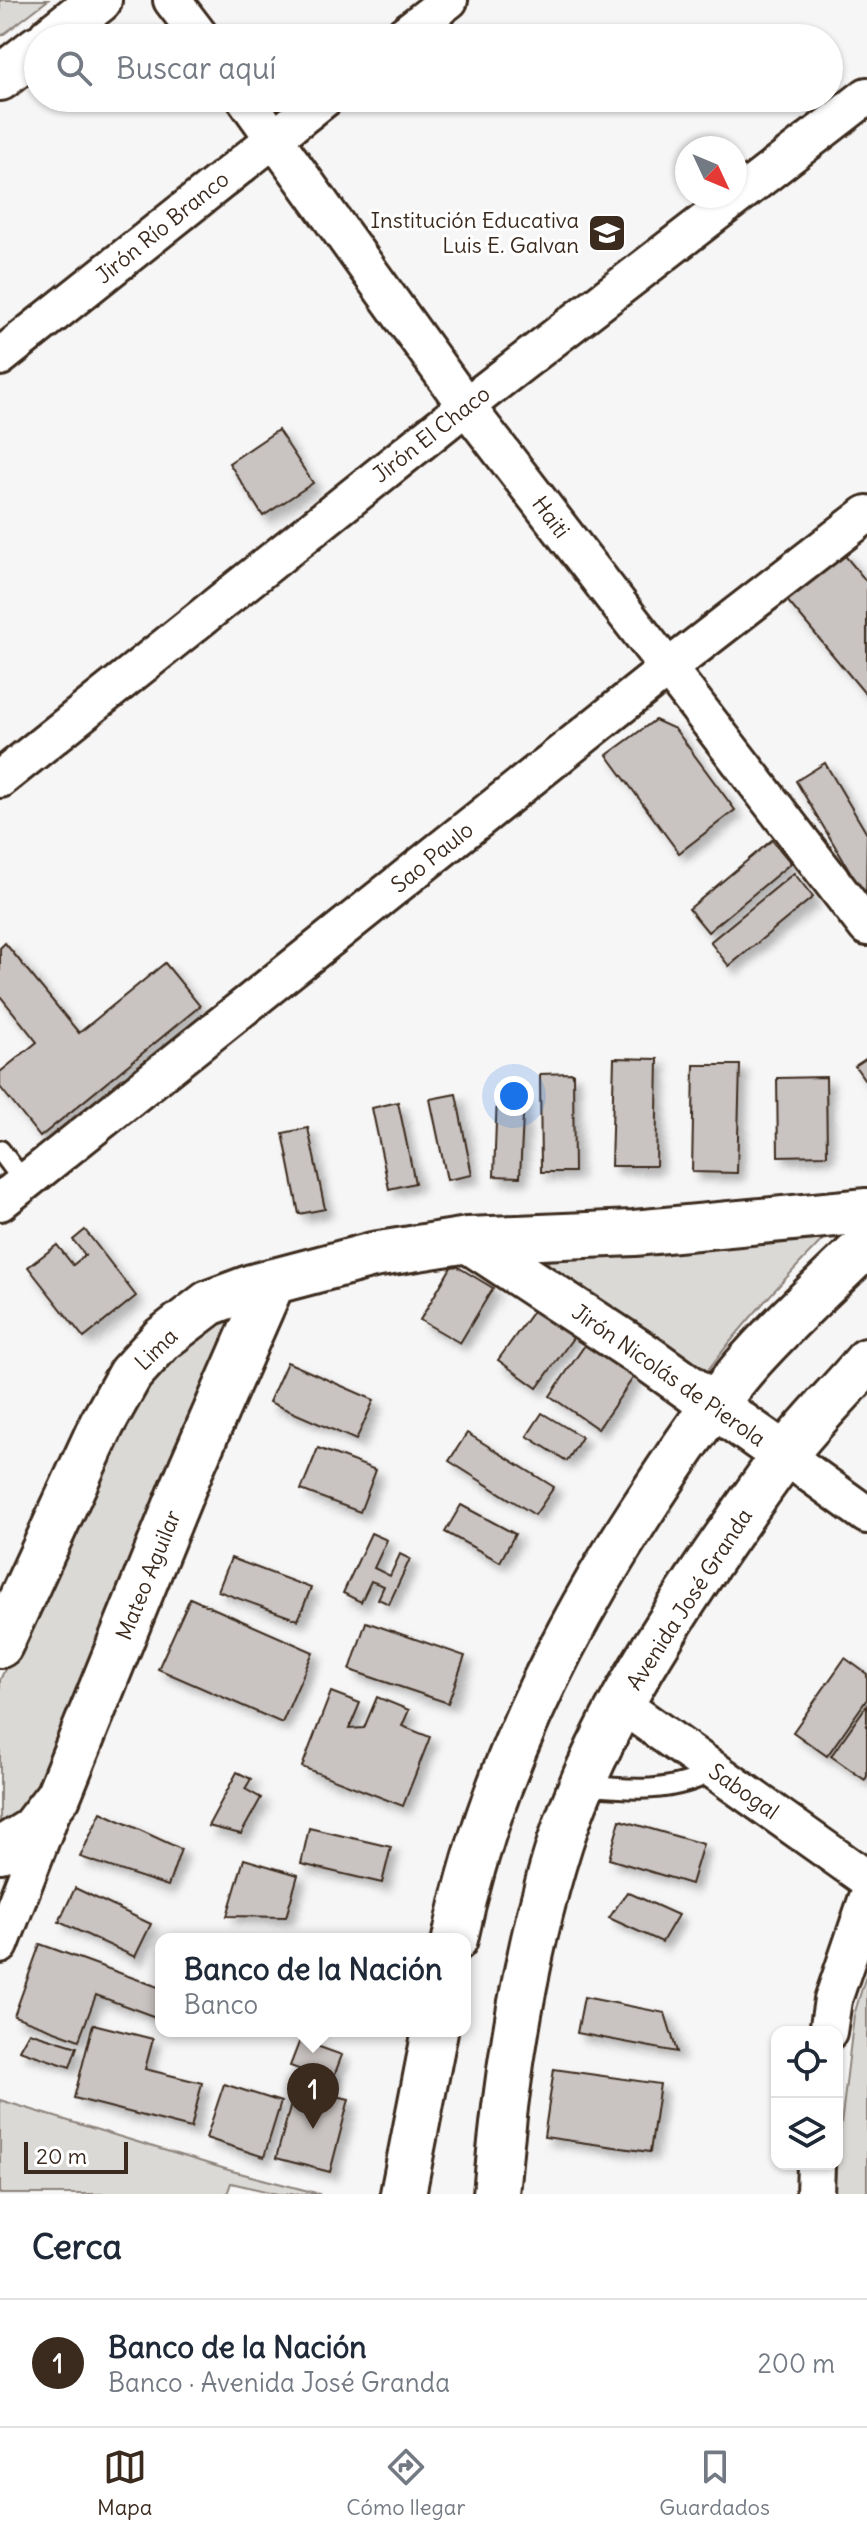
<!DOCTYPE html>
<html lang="es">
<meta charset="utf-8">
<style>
body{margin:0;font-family:Delius,sans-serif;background:#f2f2f3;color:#1f2937}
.controls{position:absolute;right:24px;bottom:24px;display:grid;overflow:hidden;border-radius:16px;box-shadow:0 2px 6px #0004}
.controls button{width:72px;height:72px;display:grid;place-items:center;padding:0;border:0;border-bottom:2px solid #e0e1e3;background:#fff;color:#1f2937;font:40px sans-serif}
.compass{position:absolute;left:675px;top:136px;width:72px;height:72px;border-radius:50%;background:#fff;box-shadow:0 2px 6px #0004;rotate:134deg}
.scale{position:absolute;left:24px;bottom:20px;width:104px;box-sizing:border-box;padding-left:8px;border:4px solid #3b2a1e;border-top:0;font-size:22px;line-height:28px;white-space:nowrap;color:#3b2a1e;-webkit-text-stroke:6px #fff;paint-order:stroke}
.you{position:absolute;left:514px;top:1096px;width:28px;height:28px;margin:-20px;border:6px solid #fff;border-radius:50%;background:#1a73e8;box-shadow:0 0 0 12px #1a73e833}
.badge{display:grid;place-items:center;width:52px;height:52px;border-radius:50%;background:#3b2a1e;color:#fff;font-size:26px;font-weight:700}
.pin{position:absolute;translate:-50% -66px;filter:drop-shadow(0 2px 4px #0008)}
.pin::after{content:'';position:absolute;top:42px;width:28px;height:24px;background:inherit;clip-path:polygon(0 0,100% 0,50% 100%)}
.popup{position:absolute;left:155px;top:1933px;width:316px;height:104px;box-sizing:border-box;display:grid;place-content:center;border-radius:16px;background:#fff;filter:drop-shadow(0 2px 6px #0005);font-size:26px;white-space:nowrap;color:#747a83}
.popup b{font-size:30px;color:#1f2937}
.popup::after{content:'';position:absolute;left:50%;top:100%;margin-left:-16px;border:16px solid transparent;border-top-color:#fff}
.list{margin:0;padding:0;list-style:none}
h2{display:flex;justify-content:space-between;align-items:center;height:104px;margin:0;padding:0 32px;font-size:34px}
h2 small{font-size:26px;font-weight:400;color:#747a83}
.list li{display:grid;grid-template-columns:52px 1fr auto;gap:24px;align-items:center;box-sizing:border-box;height:128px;padding:0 32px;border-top:2px solid #e0e1e3}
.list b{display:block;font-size:30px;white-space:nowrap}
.list p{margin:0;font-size:26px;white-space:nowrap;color:#747a83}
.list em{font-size:26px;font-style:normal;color:#747a83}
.icon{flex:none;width:44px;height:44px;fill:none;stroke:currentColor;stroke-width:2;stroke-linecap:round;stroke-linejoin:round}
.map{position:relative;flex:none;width:867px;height:2194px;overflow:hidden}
.search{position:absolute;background:#fff;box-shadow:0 2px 6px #0004;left:24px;right:24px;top:24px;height:88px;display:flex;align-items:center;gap:20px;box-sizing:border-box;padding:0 28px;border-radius:44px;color:#747a83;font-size:30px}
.sheet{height:232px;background:#fff}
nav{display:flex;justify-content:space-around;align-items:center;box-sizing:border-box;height:112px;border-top:2px solid #e0e1e3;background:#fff;font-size:22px;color:#747a83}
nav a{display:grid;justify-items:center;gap:4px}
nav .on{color:#3b2a1e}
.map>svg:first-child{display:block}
.green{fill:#dbd9d6;stroke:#8b827a;stroke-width:2}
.building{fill:#c9c3c1;stroke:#3b2a1e;stroke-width:2;filter:url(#shadow)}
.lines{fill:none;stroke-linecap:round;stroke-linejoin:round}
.service-casing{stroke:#3b2a1e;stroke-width:24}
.minor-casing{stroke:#3b2a1e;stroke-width:42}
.tertiary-casing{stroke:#3b2a1e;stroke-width:50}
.secondary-casing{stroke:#3b2a1e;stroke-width:50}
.primary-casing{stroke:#3b2a1e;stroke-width:50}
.service{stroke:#fff;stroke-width:18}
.minor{stroke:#fff;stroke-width:36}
.tertiary{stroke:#fff;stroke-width:44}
.secondary{stroke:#fff;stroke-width:44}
.primary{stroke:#fff;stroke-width:44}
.labels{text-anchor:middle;stroke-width:6;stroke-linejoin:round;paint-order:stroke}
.poi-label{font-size:22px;fill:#3b2a1e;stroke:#fff;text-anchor:end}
.street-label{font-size:22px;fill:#3b2a1e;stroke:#fff}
</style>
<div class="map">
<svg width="867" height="2194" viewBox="0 0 867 2194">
<defs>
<filter id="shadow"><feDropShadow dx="7" dy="7" stdDeviation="4" flood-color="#0004"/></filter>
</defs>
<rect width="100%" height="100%" fill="#f7f6f6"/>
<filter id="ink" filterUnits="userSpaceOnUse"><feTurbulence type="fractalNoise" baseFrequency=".0125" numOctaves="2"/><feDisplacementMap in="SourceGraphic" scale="16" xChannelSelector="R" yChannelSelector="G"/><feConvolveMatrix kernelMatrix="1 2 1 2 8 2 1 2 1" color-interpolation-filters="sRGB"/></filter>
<g filter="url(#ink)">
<g class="green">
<polygon points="0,0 48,0 0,37"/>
<path d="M833 1229C786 1277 742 1324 702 1378L547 1269 551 1247Z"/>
<polygon points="237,1312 57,1773 0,1831 0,1680 119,1418 192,1338"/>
<polygon points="867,1972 867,2194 833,2194 854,2015"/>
<polygon points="0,2100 232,2171 320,2194 278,2194 231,2183 227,2194 0,2194"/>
</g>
<g class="building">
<polygon points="278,430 313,483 263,516 229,463"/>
<polygon points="842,552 867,582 867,696 786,599"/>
<polygon points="655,720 675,729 735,810 679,853 607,755"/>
<polygon points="825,763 867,834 866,898 796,781"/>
<polygon points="772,840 791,863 708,932 689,909"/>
<polygon points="794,873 813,897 729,966 710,942"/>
<polygon points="5,943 79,1033 165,963 200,1006 40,1137 0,1087 0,1072 37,1042 0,996 0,948"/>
<polygon points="614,1058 658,1059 656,1166 611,1166"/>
<polygon points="867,1058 867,1083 855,1066"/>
<polygon points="694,1065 740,1065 737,1173 692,1172"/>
<polygon points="573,1073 574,1172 541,1172 540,1074"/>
<polygon points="826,1077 827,1155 778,1156 777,1078"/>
<polygon points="456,1094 472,1175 447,1180 430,1099"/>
<polygon points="497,1094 524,1095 520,1177 494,1176"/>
<polygon points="398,1102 415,1183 389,1189 372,1108"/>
<polygon points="308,1128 325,1209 299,1214 283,1133"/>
<polygon points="85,1230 136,1296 84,1338 28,1267 57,1245 73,1265 85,1255 73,1240"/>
<polygon points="453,1264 493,1288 460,1343 420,1320"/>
<polygon points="536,1307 575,1335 537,1388 498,1360"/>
<polygon points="587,1342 635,1375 598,1429 550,1396"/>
<polygon points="287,1362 374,1400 356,1440 269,1402"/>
<polygon points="542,1413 582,1437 567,1461 527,1436"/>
<polygon points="467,1433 554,1487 535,1515 449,1461"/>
<polygon points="318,1448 376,1470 360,1512 301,1490"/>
<polygon points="461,1505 515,1534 500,1562 445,1532"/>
<polygon points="371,1533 387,1540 374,1568 390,1576 400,1554 410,1559 389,1604 378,1599 384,1586 371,1581 361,1602 343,1593"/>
<polygon points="231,1558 311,1588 298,1620 218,1591"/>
<polygon points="190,1598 313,1652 282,1723 158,1669"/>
<polygon points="366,1622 465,1656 448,1703 350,1670"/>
<polygon points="845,1658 867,1674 867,1699 827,1756 793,1732"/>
<polygon points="331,1692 360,1703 349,1729 364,1728 377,1697 409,1710 402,1726 430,1737 403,1806 302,1767"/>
<polygon points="867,1705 867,1776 865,1780 831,1756"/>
<polygon points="237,1772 251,1779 245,1789 261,1798 241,1834 208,1826"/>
<polygon points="101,1812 181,1849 168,1886 80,1857"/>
<polygon points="620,1820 703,1844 691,1884 609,1859"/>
<polygon points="309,1828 391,1847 382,1883 301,1864"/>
<polygon points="244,1859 298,1875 286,1917 227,1916"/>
<polygon points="75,1888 151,1924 135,1957 59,1922"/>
<polygon points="627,1892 678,1915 662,1942 609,1918"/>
<polygon points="40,1944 161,1988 161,2019 96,1995 79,2040 14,2016"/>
<polygon points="584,1997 665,2013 677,2052 577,2033"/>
<polygon points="93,2024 153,2039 145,2069 202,2083 191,2128 74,2098"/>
<polygon points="29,2032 77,2047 70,2067 19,2050"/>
<polygon points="300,2040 342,2055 332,2081 290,2066"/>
<polygon points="554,2069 660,2084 650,2152 544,2137"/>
<polygon points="224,2084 281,2102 264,2157 206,2138"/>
<polygon points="296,2086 349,2099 330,2172 276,2158"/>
</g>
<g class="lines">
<defs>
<g id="service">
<polyline points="0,1150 24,1182"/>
<path d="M583 1785C630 1790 673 1794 715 1770"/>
</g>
<g id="minor">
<polyline points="172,0 201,38"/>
<polyline points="400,38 449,0"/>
<polyline points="245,98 466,406 867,927"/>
<polyline points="0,357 325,98"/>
<polyline points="0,779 466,406 867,96"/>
<polyline points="0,1202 667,669 867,514"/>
<polyline points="784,1455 867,1515"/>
<polyline points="621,1704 867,1879"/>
<polyline points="0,1945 53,1808"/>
<polyline points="828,2032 833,2000 867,1900"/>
<polyline points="815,2194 816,2164"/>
</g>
<g id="tertiary">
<polyline points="0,1645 102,1424 130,1374 162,1339 209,1303 252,1287 373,1255 468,1240 646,1357 784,1455"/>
<polyline points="0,1850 31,1831 58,1796 192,1466 273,1281"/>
</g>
<g id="secondary">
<polyline points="51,38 99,0"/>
<polyline points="0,78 38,48"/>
</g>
<g id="primary">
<polyline points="468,1240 634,1233 867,1211"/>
<path d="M455 1939C487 1785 555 1644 640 1513 672 1464 704 1415 742 1370 777 1329 818 1292 857 1254L867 1248"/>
<polyline points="403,2194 435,2031"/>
<path d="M496 2194C506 2076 524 1956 560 1843 593 1741 651 1649 710 1561 734 1526 758 1491 783 1457 808 1424 840 1393 867 1361"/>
</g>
</defs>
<use href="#service" class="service-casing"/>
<use href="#minor" class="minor-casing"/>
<use href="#tertiary" class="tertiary-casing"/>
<use href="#secondary" class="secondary-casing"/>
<use href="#primary" class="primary-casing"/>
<use href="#service" class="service"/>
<use href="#minor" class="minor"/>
<use href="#tertiary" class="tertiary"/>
<use href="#secondary" class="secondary"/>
<use href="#primary" class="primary"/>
</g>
</g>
<defs>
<symbol id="school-square" viewBox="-11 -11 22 22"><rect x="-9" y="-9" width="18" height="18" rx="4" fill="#3b2a1e" stroke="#fff"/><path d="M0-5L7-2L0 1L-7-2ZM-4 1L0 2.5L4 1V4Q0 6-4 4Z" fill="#fff"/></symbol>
</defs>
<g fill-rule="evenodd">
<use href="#school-square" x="585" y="211" width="44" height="44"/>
</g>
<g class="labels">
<g class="poi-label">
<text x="579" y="228">Institución Educativa<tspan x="579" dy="25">Luis E. Galvan</tspan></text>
</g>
<g class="street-label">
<text transform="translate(162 227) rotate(-39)" y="8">Jirón Río Branco</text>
<text transform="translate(431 434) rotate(-38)" y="8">Jirón El Chaco</text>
<text transform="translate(551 517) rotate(53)" y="8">Haiti</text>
<text transform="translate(432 857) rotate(-39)" y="8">Sao Paulo</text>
<text transform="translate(156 1349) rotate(-44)" y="8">Lima</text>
<text transform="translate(669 1375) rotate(35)" y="8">Jirón Nicolás de Pierola</text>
<text transform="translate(148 1575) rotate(-68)" y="8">Mateo Aguilar</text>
<text transform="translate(689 1599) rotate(-57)" y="8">Avenida José Granda</text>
<text transform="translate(744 1791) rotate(35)" y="8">Sabogal</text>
</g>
</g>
</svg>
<div class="controls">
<button><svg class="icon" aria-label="locate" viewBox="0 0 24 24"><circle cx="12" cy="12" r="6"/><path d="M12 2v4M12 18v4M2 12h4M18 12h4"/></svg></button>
<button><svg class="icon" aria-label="layers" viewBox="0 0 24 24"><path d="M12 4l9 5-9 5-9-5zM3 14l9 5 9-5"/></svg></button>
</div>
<svg class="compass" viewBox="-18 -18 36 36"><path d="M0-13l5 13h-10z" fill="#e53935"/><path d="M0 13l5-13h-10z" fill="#747a83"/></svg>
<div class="scale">20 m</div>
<div class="you"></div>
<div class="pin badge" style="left:313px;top:2129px">1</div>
<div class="popup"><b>Banco de la Nación</b>Banco</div>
<div class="search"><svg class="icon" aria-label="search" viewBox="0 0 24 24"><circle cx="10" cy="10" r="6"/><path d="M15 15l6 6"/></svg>Buscar aquí</div>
</div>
<section class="sheet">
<h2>Cerca<small></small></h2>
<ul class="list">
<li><span class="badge">1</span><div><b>Banco de la Nación</b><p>Banco · Avenida José Granda</p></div><em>200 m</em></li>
</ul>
</section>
<nav>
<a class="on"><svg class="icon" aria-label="map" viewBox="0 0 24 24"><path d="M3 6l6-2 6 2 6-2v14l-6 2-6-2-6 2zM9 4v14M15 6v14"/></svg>Mapa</a>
<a><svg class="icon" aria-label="directions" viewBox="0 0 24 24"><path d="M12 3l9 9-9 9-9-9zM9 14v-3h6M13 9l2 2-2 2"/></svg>Cómo llegar</a>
<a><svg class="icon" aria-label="saved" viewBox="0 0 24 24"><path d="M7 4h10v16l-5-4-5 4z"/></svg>Guardados</a>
</nav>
